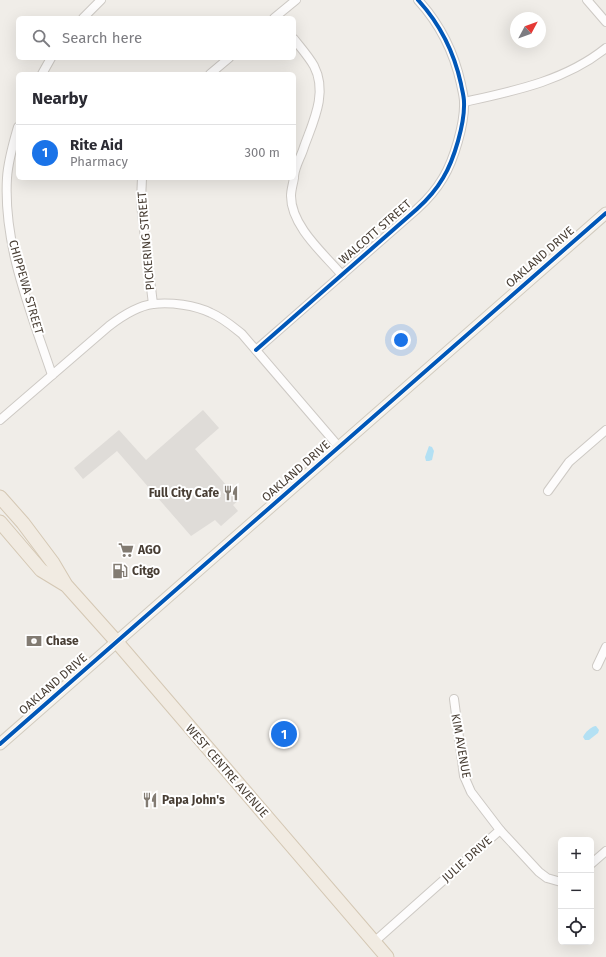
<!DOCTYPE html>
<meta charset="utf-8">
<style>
body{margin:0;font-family:"Fira Sans",sans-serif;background:#f2f2f3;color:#2b2b33}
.controls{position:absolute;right:12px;bottom:12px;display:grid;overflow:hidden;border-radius:6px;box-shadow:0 4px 16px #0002}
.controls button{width:36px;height:36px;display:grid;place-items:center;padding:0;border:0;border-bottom:1px solid #e1e1e2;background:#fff;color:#2b2b33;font:20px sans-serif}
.compass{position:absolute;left:510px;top:12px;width:36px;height:36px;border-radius:50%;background:#fff;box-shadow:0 4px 16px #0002;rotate:49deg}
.you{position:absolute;left:401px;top:340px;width:14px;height:14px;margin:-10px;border:3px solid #fff;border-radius:50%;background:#1a73e8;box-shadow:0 0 0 6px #1a73e833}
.badge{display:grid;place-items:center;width:26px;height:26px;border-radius:50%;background:#1a73e8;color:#fff;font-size:13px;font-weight:700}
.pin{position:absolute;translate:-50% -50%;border:2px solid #fff;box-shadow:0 1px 4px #0006}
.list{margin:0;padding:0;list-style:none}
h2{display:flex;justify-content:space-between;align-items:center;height:52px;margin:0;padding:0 16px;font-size:17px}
h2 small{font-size:13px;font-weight:400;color:#7c7c81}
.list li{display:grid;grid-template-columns:26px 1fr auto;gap:12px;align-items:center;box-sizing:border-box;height:56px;padding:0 16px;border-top:1px solid #e1e1e2}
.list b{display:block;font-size:15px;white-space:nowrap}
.list p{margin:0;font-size:13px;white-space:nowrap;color:#7c7c81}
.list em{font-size:13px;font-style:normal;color:#7c7c81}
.icon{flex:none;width:22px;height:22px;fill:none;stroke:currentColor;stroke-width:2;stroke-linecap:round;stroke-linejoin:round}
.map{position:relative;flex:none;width:606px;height:957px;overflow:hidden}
.search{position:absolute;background:#fff;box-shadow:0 4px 16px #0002;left:16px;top:16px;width:280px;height:44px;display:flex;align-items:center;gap:10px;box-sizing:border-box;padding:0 14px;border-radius:6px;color:#7c7c81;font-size:15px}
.panel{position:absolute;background:#fff;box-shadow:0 4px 16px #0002;left:16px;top:72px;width:280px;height:108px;border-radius:6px}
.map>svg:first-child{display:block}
.parking{fill:#dfdcd8}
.water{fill:#b3e0f3}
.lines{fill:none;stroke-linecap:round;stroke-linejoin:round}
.street-casing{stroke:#cdc9c4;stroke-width:10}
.secondary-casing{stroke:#d1cbbf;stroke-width:13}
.primary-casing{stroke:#d4c7b3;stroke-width:15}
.street{stroke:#fdfcfc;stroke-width:8}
.secondary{stroke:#f6f3ee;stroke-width:11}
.primary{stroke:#f1ebe2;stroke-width:13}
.cycleway-casing{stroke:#fff;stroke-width:6}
.cycleway{stroke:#0057b8;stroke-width:4}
.labels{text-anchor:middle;stroke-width:4;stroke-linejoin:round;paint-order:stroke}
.street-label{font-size:12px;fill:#473d33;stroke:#fff}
.poi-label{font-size:12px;font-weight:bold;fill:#473d33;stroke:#fff;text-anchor:start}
</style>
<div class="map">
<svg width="606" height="957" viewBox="0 0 606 957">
<rect width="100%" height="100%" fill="#f0ede8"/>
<polygon class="parking" points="203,410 219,428 195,449 239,500 233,505 238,511 221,526 215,520 191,536 117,451 83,479 74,468 119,430 146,460"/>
<g class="water">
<polygon points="429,446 432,447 434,451 432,460 429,461 426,461 425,457"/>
<path d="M596 726 599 730 598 733 589 740H585L583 737C585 732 592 726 596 726Z"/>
</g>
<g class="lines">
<defs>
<g id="street">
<polyline points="587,0 606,22"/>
<polyline points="83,18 101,0"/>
<polyline points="274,18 296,0"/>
<path d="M294 39C301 48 309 57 314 66 328 93 313 122 304 147 301 157 295 166 294 176"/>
<polyline points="42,74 51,58"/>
<polyline points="210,74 229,58"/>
<path d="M464 102C514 91 565 81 606 48"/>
<path d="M18 127C13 144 8 161 7 178 3 246 31 312 52 375"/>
<polyline points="142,178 141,201 142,213 153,304"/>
<path d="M294 178C293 184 291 190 291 196 291 226 324 254 342 275"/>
<path d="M256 350 417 209C427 200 436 190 443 178 454 160 465 123 464 102 464 96 462 90 461 84 454 52 440 24 418 0"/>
<path d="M0 420 109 326C122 316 137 306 153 304 171 302 195 305 211 313 223 318 232 326 242 334L339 447"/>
<polyline points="548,491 569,462 606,430"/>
<polyline points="597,666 606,647"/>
<polyline points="454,699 464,776 471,792 500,830"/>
<polyline points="591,864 606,851"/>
<polyline points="374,942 500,830 539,872 547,878 561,882"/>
</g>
<polyline id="secondary" points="0,744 606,213"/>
<g id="primary">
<polyline points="0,497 23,523 53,563 66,585 116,641 387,957"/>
<polyline points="0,522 41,570 64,584"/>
</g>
</defs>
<use href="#street" class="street-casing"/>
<use href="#secondary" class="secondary-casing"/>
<use href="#primary" class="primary-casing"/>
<use href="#street" class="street"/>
<use href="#secondary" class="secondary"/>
<use href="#primary" class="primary"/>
<defs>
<g id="cycleway">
<path d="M256 350 417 209C427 200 436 190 443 178 454 160 465 123 464 102 464 96 462 90 461 84 454 52 440 24 418 0"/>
<polyline points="0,744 606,213"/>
</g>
</defs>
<use href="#cycleway" class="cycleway-casing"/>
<use href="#cycleway" class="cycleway"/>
</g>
<defs>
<symbol id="restaurant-bare" viewBox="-9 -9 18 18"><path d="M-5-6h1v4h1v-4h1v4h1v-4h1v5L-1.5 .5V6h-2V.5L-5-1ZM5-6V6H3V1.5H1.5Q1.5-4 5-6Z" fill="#827b72" stroke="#fff" stroke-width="2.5" paint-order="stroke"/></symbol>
<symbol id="supermarket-bare" viewBox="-9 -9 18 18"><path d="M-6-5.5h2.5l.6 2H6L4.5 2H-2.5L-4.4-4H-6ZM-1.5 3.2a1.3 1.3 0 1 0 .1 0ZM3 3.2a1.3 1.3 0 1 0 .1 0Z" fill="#827b72" stroke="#fff" stroke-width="2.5" paint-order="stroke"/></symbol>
<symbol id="fuel-bare" viewBox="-9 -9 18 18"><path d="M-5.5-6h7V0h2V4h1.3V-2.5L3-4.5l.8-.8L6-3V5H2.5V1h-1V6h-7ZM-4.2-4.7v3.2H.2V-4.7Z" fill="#827b72" stroke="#fff" stroke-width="2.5" paint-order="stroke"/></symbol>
<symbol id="bank-bare" viewBox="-9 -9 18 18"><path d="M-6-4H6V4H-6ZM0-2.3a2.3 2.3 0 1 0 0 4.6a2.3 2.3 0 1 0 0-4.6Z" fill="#827b72" stroke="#fff" stroke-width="2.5" paint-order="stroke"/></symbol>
</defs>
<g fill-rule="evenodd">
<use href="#restaurant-bare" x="220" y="482" width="22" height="22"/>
<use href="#supermarket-bare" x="115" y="539" width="22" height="22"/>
<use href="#fuel-bare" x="109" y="560" width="22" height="22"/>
<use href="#bank-bare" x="23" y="630" width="22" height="22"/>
<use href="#restaurant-bare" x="139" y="789" width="22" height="22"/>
</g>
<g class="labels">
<g class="street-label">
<text transform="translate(375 232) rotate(-41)" y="4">WALCOTT STREET</text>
<text transform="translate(146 241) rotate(-95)" y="4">PICKERING STREET</text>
<text transform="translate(540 257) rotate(-41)" y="4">OAKLAND DRIVE</text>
<text transform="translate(26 287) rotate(74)" y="4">CHIPPEWA STREET</text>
<text transform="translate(296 471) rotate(-41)" y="4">OAKLAND DRIVE</text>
<text transform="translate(53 684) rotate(-41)" y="4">OAKLAND DRIVE</text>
<text transform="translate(461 746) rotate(80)" y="4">KIM AVENUE</text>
<text transform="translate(227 771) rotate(49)" y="4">WEST CENTRE AVENUE</text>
<text transform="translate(467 859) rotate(-42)" y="4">JULIE DRIVE</text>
</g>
<g class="poi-label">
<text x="219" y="497" text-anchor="end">Full City Cafe</text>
<text x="138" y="554">AGO</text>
<text x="132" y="575">Citgo</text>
<text x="46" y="645">Chase</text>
<text x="162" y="804">Papa John's</text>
</g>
</g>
</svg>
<div class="controls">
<button>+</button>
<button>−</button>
<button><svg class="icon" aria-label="locate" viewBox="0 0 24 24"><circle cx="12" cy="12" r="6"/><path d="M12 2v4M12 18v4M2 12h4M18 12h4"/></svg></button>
</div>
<svg class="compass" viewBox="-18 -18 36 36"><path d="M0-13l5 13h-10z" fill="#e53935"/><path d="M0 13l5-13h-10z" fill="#7c7c81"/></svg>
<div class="you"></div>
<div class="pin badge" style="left:284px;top:734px">1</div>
<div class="search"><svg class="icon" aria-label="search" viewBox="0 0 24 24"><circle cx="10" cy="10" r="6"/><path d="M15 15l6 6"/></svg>Search here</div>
<section class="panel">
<h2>Nearby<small></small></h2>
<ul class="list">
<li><span class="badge">1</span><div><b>Rite Aid</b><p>Pharmacy</p></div><em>300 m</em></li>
</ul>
</section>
</div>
